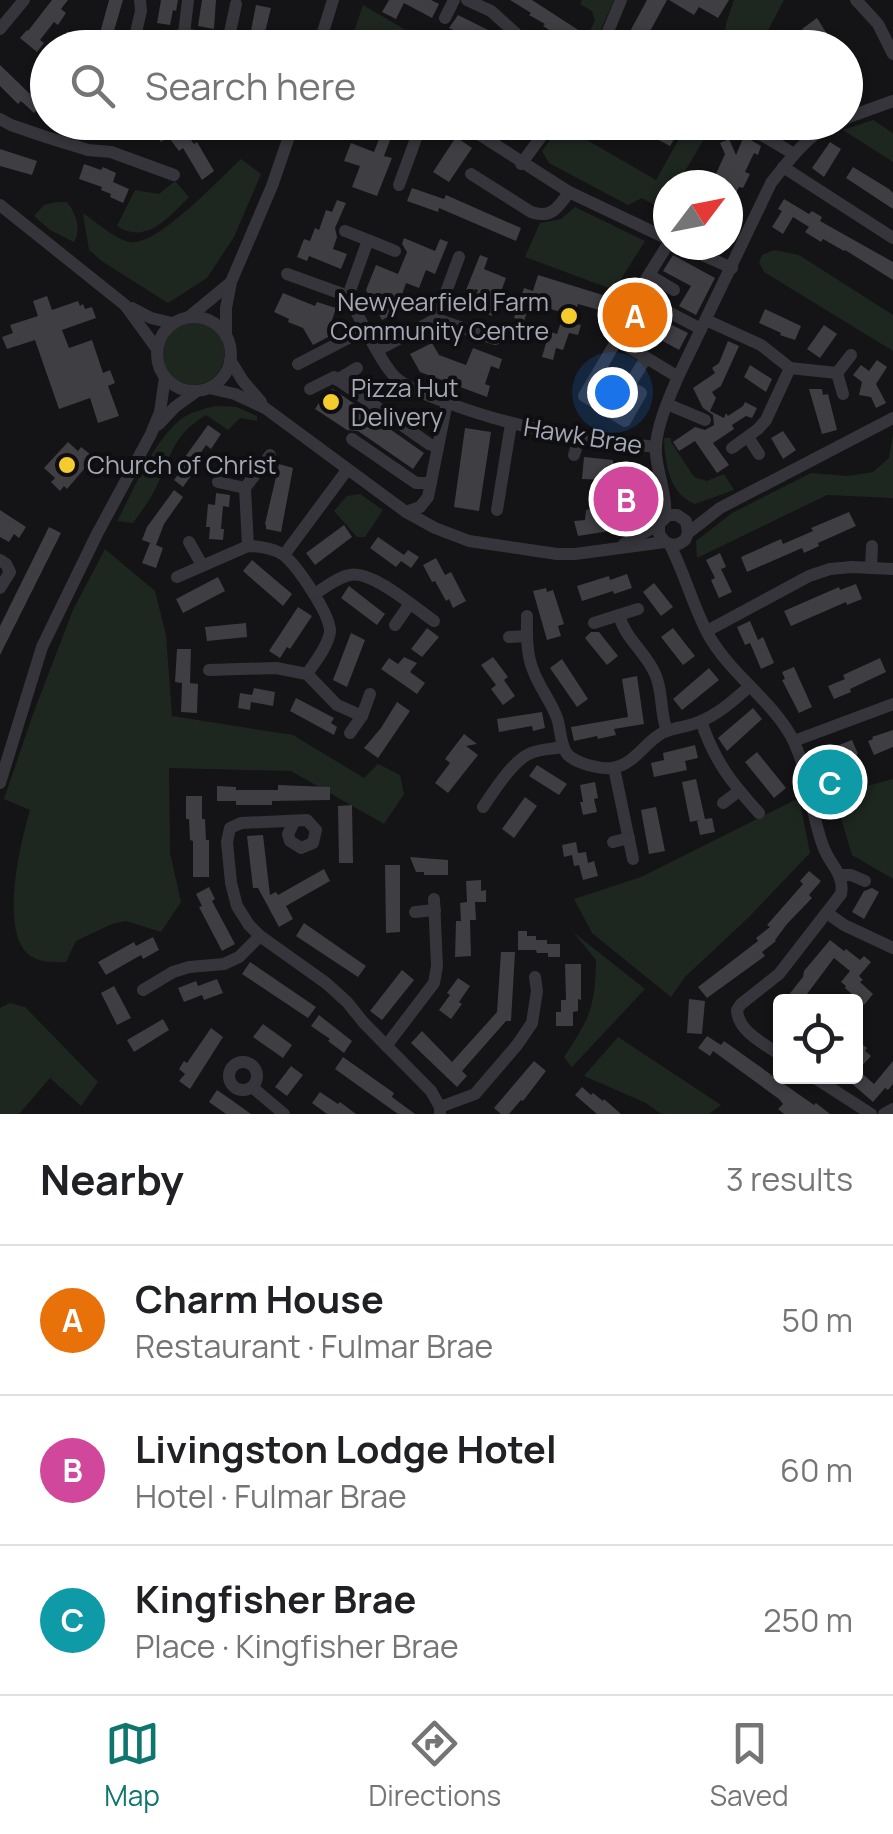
<!DOCTYPE html>
<meta charset="utf-8">
<style>
body{margin:0;font-family:Manrope,sans-serif;background:#f6f6f6;color:#202124}
.controls{position:absolute;right:30px;bottom:30px;display:grid;overflow:hidden;border-radius:10px;box-shadow:0 2px 8px #0004}
.controls button{width:90px;height:90px;display:grid;place-items:center;padding:0;border:0;border-bottom:2px solid #e0e0e0;background:#fff;color:#202124;font:50px sans-serif}
.compass{position:absolute;left:653px;top:170px;width:90px;height:90px;border-radius:50%;background:#fff;box-shadow:0 2px 8px #0004;rotate:58deg}
.you{position:absolute;left:612px;top:392px;width:35px;height:35px;margin:-25px;border:8px solid #fff;border-radius:50%;background:#1a73e8;box-shadow:0 0 0 15px #1a73e833}
.badge{display:grid;place-items:center;width:65px;height:65px;border-radius:50%;background:#0f766e;color:#fff;font-size:32px;font-weight:700}
.pin{position:absolute;translate:-50% -50%;border:5px solid #fff;box-shadow:0 2px 10px #0006}
.list{margin:0;padding:0;list-style:none}
h2{display:flex;justify-content:space-between;align-items:center;height:130px;margin:0;padding:0 40px;font-size:42px}
h2 small{font-size:32px;font-weight:400;color:#757577}
.list li{display:grid;grid-template-columns:65px 1fr auto;gap:30px;align-items:center;box-sizing:border-box;height:150px;padding:0 40px;border-top:2px solid #e0e0e0}
.list b{display:block;font-size:38px;white-space:nowrap}
.list p{margin:0;font-size:32px;white-space:nowrap;color:#757577}
.list em{font-size:32px;font-style:normal;color:#757577}
.icon{flex:none;width:55px;height:55px;fill:none;stroke:currentColor;stroke-width:2;stroke-linecap:round;stroke-linejoin:round}
.map{position:relative;flex:none;width:893px;height:1114px;overflow:hidden}
.search{position:absolute;background:#fff;box-shadow:0 2px 8px #0004;left:30px;right:30px;top:30px;height:110px;display:flex;align-items:center;gap:25px;box-sizing:border-box;padding:0 35px;border-radius:55px;color:#757577;font-size:38px}
.sheet{height:580px;background:#fff}
nav{display:flex;justify-content:space-around;align-items:center;box-sizing:border-box;height:140px;border-top:2px solid #e0e0e0;background:#fff;font-size:28px;color:#757577}
nav a{display:grid;justify-items:center;gap:5px}
nav .on{color:#0f766e}
.map>svg:first-child{display:block}
.green{fill:#1e2620}
.building{fill:#3e3e43}
.lines{fill:none;stroke-linecap:round;stroke-linejoin:round}
.minor{stroke:#35353b;stroke-width:12}
.poi-dot{fill:#f5cb2d;stroke:#0f0f11;stroke-width:4}
.labels{text-anchor:middle;stroke-width:8;stroke-linejoin:round;paint-order:stroke}
.poi-label{font-size:25px;fill:#a5a8b6;stroke:#0f0f11;text-anchor:start}
.street-label{font-size:25px;fill:#a5a8b6;stroke:#0f0f11}
</style>
<div class="map">
<svg width="893" height="1114" viewBox="0 0 893 1114">
<rect width="100%" height="100%" fill="#141416"/>
<g class="green">
<polygon points="582,0 614,0 593,47 581,47 595,21 592,11 580,4"/>
<polygon points="734,0 784,0 759,47 723,47 726,24"/>
<polygon points="363,5 435,47 349,47"/>
<polygon points="873,120 893,133 893,162 843,130"/>
<polygon points="688,123 705,137 677,185 668,185 668,202 663,210 642,198 628,205 549,163 542,151 561,125 656,180"/>
<path d="M241 159 261 174 234 237 207 278 168 303 103 262 89 250 83 213C96 222 114 238 129 242 156 248 220 178 241 159Z"/>
<path d="M175 181 189 197C168 218 146 245 117 226L135 190 159 194Z"/>
<path d="M56 202H67C75 212 82 229 74 242L50 230 34 216 44 205Z"/>
<polygon points="575,207 645,241 614,290 525,257 540,223 561,219"/>
<polygon points="774,250 799,255 893,315 893,351 764,272 759,262 762,255"/>
<circle cx="193" cy="353" r="32"/>
<path d="M216 406 236 407 257 416V421L240 418 228 430 206 415C167 439 172 461 152 495 147 505 139 514 133 523L117 521C134 490 152 443 180 420 190 412 203 409 216 406Z"/>
<polygon points="893,434 893,498 827,495 697,558 696,541 732,513 811,473 847,476 873,472 889,458"/>
<path d="M664 438H671V442L694 477 707 481 724 474 734 490 695 504C669 494 665 463 664 438Z"/>
<polygon points="360,494 383,510 365,537 357,537 334,511 347,496"/>
<path d="M105 549 155 591 166 635 172 716 293 735 364 778 378 764 400 775 404 794 384 824 291 771 169 768 170 853 181 902 161 932 126 921 112 924 76 941 66 962C52 962 39 963 28 954 0 929 20 844 30 810L4 799 33 714 73 610Z"/>
<polygon points="893,779 893,879 852,855 834,795"/>
<polygon points="799,798 810,853 749,917 685,977 671,997 592,933 574,899 641,877"/>
<path d="M573 932 645 989 572 1067 564 1057C590 1017 595 1009 596 960Z"/>
<polygon points="10,1003 25,1007 98,1082 81,1106 50,1078 19,1114 0,1114 0,1008"/>
<polygon points="618,1037 721,1105 709,1114 661,1114 646,1103 584,1076"/>
</g>
<g class="building">
<polygon points="52,0 68,0 61,9 66,13 58,25 54,22 40,40 44,43 37,52 20,38 27,30 28,31"/>
<polygon points="109,0 123,0 109,48 96,48"/>
<polygon points="161,0 178,0 176,11 173,10 170,25 157,23"/>
<polygon points="202,0 216,0 214,29 198,26"/>
<polygon points="389,0 431,0 439,4 432,18 404,3 396,19 382,12"/>
<polygon points="510,0 532,0 583,33 575,46 543,26 545,24 529,15 531,13"/>
<polygon points="647,0 667,0 642,46 627,37"/>
<polygon points="669,0 729,0 718,18 699,7 694,15"/>
<polygon points="256,5 271,8 261,48 248,46"/>
<polygon points="458,15 500,36 494,48 488,48 449,28"/>
<polygon points="817,18 832,42 824,48 817,39 811,43 802,29"/>
<polygon points="0,65 30,94 32,91 44,102 34,113 21,101 18,104 0,86"/>
<polygon points="116,122 166,122 173,134 161,142 150,126 147,135"/>
<polygon points="408,122 402,139 392,135 384,156 392,158 377,196 352,187 360,166 344,161 351,143 374,152 382,131 362,122"/>
<polygon points="628,122 664,122 679,131 670,146 640,130 638,134 629,129 632,125"/>
<polygon points="183,130 194,144 197,142 214,171 202,180 183,148 179,151 170,139"/>
<polygon points="744,136 761,146 758,155 754,153 745,172 750,174 743,188 739,187 728,208 728,185 711,185 725,154 720,143 729,139 736,155"/>
<polygon points="456,137 472,148 449,182 433,172"/>
<polygon points="830,142 841,149 824,177 812,168"/>
<polygon points="0,149 37,161 32,175 0,166"/>
<polygon points="84,164 101,170 103,167 116,173 113,182 129,189 123,203 110,197 111,194 101,190 102,187 79,179"/>
<polygon points="853,167 889,189 893,193 893,209 846,178"/>
<polygon points="412,188 444,199 446,195 521,228 516,241 439,208 438,212 407,201"/>
<polygon points="784,199 809,214 812,211 822,217 820,221 893,262 893,280 845,250 844,251 823,239 821,242 805,232 809,227 793,217 783,234 772,227 782,211 778,209"/>
<polygon points="337,200 346,203 335,228 337,237 333,249 347,254 341,269 309,256 307,261 297,257 304,239 310,241 315,228 319,230 326,210 332,212"/>
<polygon points="404,238 435,251 440,239 448,242 435,274 426,270 419,288 406,283 400,300 404,308 382,320 366,290 376,265 398,274 407,252 402,244"/>
<polygon points="480,255 488,258 484,269 506,278 492,316 471,307 478,290 475,289 474,293 466,290"/>
<polygon points="673,255 715,278 696,315 679,306 691,286 663,271"/>
<polygon points="538,275 619,300 624,290 648,303 646,310 652,315 688,333 679,350 600,306 599,310 578,304 572,323 581,325 578,335 569,333 563,350 556,348 553,360 542,357 546,343 518,334 521,323 557,334 564,313 530,303 524,321 514,318 524,288 533,291"/>
<polygon points="283,293 315,306 317,302 336,308 328,333 330,336 313,345 303,328 288,322 289,319 274,312"/>
<polygon points="47,296 52,310 78,301 80,306 83,304 85,309 92,307 96,318 62,330 69,348 92,340 103,373 110,370 115,383 108,386 119,416 98,423 90,398 59,409 35,340 7,349 2,337 13,333 10,325 38,316 33,301"/>
<polygon points="765,309 801,326 795,340 780,335 781,333 759,323"/>
<polygon points="824,325 837,334 820,358 807,349"/>
<polygon points="728,341 739,346 721,386 712,392 716,398 710,411 724,418 726,413 728,416 743,406 745,402 757,408 752,418 746,416 732,425 734,429 713,443 729,465 717,473 695,441 679,451 673,442 695,427 705,430 714,425 713,415 703,408 693,388 715,373 712,368 719,363"/>
<polygon points="432,343 439,355 466,365 473,348 502,359 499,369 491,366 485,384 490,386 487,397 420,372 410,354"/>
<polygon points="877,360 887,367 876,384 886,403 876,408 871,397 859,395 862,382 853,375 861,365 869,371"/>
<polygon points="750,365 772,379 766,392 744,377"/>
<polygon points="333,389 424,453 413,469 358,431 347,430 315,409 326,392"/>
<polygon points="809,389 822,389 823,395 828,394 837,430 822,434"/>
<polygon points="208,425 221,434 211,449 206,445 189,470 193,473 183,487 174,480 184,467 180,464"/>
<polygon points="465,428 491,432 479,511 454,507"/>
<polygon points="783,431 796,450 783,459 771,438"/>
<polygon points="68,442 78,451 81,447 90,454 87,458 90,462 67,489 64,486 60,491 51,482 55,478 44,468"/>
<polygon points="584,457 613,460 613,466 637,469 642,493 646,492 648,505 644,507 645,520 630,529 616,521 616,530 578,536 574,521 585,520 586,510 606,505 602,480 582,479"/>
<polygon points="279,464 293,468 281,532 266,529 266,525 265,524"/>
<polygon points="174,490 183,497 164,524 156,545 163,548 156,568 142,563 150,543 156,545 142,540 147,527"/>
<polygon points="216,493 230,495 229,507 216,505 223,506 221,529 224,529 223,540 209,539 210,527 206,527 208,504 215,505"/>
<polygon points="0,510 26,527 19,538 14,534 9,542 0,537"/>
<polygon points="849,512 856,526 818,543 819,546 804,553 802,548 747,572 741,557 781,539 783,544 813,531 811,528"/>
<polygon points="344,525 352,537 315,565 306,553"/>
<polygon points="49,527 61,533 0,655 0,626"/>
<polygon points="378,537 404,555 408,550 419,557 411,568 401,561 396,567 370,548"/>
<polygon points="720,553 726,567 721,569 732,592 719,598 711,580 715,578 706,560"/>
<polygon points="436,558 445,575 451,572 466,601 453,608 449,599 446,601 435,581 432,582 423,565"/>
<polygon points="252,560 292,594 283,606 243,571"/>
<polygon points="627,574 632,588 614,594 613,591 582,601 577,586 609,576 610,580"/>
<polygon points="218,577 225,591 183,613 176,599"/>
<polygon points="654,583 673,607 661,616 643,592"/>
<polygon points="856,584 862,599 847,605 846,602 791,626 784,611 839,587 840,590"/>
<polygon points="349,586 385,614 377,625 341,598"/>
<polygon points="546,588 547,592 553,590 564,624 558,626 561,636 547,640 533,591"/>
<polygon points="298,607 312,616 290,649 287,647 280,658 269,651"/>
<polygon points="750,621 758,640 763,637 774,663 761,669 750,643 745,645 737,627"/>
<polygon points="246,623 247,637 207,641 205,627"/>
<polygon points="427,628 439,637 422,657 411,649"/>
<polygon points="673,628 695,656 683,665 661,637"/>
<polygon points="591,632 599,632 618,656 607,665 585,638"/>
<polygon points="351,633 365,640 347,687 333,680"/>
<polygon points="177,649 191,649 190,683 198,684 197,713 181,712 182,683 175,682"/>
<polygon points="404,657 417,663 410,672 425,683 417,694 381,669 389,658 398,664"/>
<polygon points="493,657 508,677 504,680 515,696 503,705 491,689 496,685 481,665"/>
<polygon points="880,658 886,672 850,689 851,692 834,699 828,686 845,679 843,675"/>
<polygon points="562,659 588,699 577,707 550,668"/>
<polygon points="794,667 812,707 799,713 782,680 785,679 782,672"/>
<polygon points="709,668 719,680 682,710 673,699"/>
<polygon points="637,676 644,724 614,729 616,735 598,739 597,736 574,741 571,727 628,717 622,679"/>
<polygon points="254,688 275,692 273,706 251,702 250,710 238,708 240,693 252,695"/>
<polygon points="296,698 334,718 331,723 337,727 334,735 290,711"/>
<polygon points="397,702 410,711 378,758 364,748 381,728"/>
<polygon points="753,708 762,719 727,751 718,738"/>
<polygon points="542,712 545,728 533,731 532,726 499,732 497,719"/>
<polygon points="893,730 893,747 874,755 868,741 873,739 872,737"/>
<polygon points="464,734 477,744 466,746 478,755 448,793 435,783 450,763 445,759"/>
<polygon points="852,740 858,754 823,770 816,754"/>
<polygon points="695,745 698,758 685,761 687,770 654,777 651,763 664,760 663,753"/>
<polygon points="757,752 786,788 774,798 745,762"/>
<polygon points="537,765 567,784 559,795 529,776"/>
<polygon points="696,779 705,819 712,818 715,832 700,835 697,821 700,820 690,822 682,782"/>
<polygon points="595,782 598,798 594,799 597,812 583,815 580,802 583,802 580,785"/>
<polygon points="278,785 330,787 330,800 272,801 272,805 236,805 236,801 217,801 217,786 236,787 236,790 278,790"/>
<polygon points="186,796 202,796 202,819 205,819 206,840 209,840 209,877 193,877 193,841 190,840 189,819 186,819"/>
<polygon points="525,797 537,806 514,838 502,829"/>
<polygon points="352,805 353,863 339,863 338,806"/>
<polygon points="656,807 665,851 649,854 641,810"/>
<polygon points="263,835 270,895 276,892 278,895 324,869 330,881 286,906 293,919 279,927 258,888 253,888 247,836"/>
<polygon points="576,842 578,853 586,852 588,863 594,861 598,876 583,880 579,865 574,866 572,855 564,857 562,845"/>
<polygon points="410,857 448,860 448,875 424,875 424,872 416,872"/>
<polygon points="385,865 400,865 400,932 386,933"/>
<polygon points="809,871 821,881 809,895 812,898 787,924 775,940 776,941 762,952 765,956 707,998 698,987 758,941 756,938 770,927 767,925 803,884 800,881"/>
<polygon points="481,880 481,891 486,890 486,902 475,902 476,920 470,920 471,956 455,957 456,921 461,921 460,903 467,902 466,881"/>
<polygon points="209,887 215,899 212,901 235,944 222,951 199,907 202,906 196,894"/>
<polygon points="872,888 879,892 864,919 852,912 864,891"/>
<polygon points="304,923 366,966 358,977 296,936"/>
<polygon points="518,931 527,931 527,936 536,936 536,940 547,940 547,944 560,944 560,957 548,957 548,953 537,953 536,950 518,950"/>
<polygon points="153,937 159,950 143,959 141,955 106,975 98,962 134,942 136,946"/>
<polygon points="830,940 844,951 846,949 860,960 864,956 871,962 859,976 863,980 860,982 873,994 864,1005 845,988 846,986 841,982 850,971 834,958 801,1002 783,1002 803,977 804,971"/>
<polygon points="501,952 515,952 511,1021 506,1021 462,1071 467,1076 457,1087 411,1043 422,1031 452,1062 497,1012"/>
<polygon points="250,962 316,1007 308,1018 242,974"/>
<polygon points="565,964 581,964 581,1000 578,999 578,1011 573,1012 573,1026 556,1026 556,1012 561,1012 561,1000 566,1000"/>
<polygon points="402,970 414,980 382,1020 370,1011"/>
<polygon points="458,978 470,986 459,1002 462,1004 451,1019 439,1010 450,995 447,993"/>
<polygon points="217,979 223,993 204,1000 202,995 184,1002 178,988 196,981 198,986"/>
<polygon points="114,986 131,1018 117,1025 101,993"/>
<polygon points="689,999 705,1001 702,1034 687,1033"/>
<polygon points="319,1015 352,1041 344,1053 328,1041 330,1039 311,1026"/>
<polygon points="163,1019 169,1030 134,1052 127,1040"/>
<polygon points="263,1024 292,1045 283,1058 253,1037"/>
<polygon points="211,1028 223,1037 190,1089 179,1081 185,1074 179,1069 184,1061 187,1063"/>
<polygon points="707,1036 721,1045 724,1041 801,1096 814,1105 816,1103 830,1114 784,1114 778,1109 783,1104 779,1099 713,1051 710,1056 698,1048"/>
<polygon points="856,1039 867,1048 865,1051 871,1056 858,1070 874,1084 893,1061 893,1084 888,1090 885,1088 873,1102 843,1076 856,1076"/>
<polygon points="343,1057 394,1093 392,1097 415,1114 398,1114 335,1069"/>
<polygon points="534,1061 546,1071 523,1101 521,1100 509,1114 501,1114 494,1108"/>
<polygon points="291,1066 303,1075 287,1096 275,1087"/>
<polygon points="582,1087 591,1095 593,1093 603,1101 604,1099 621,1114 597,1114 575,1095"/>
<polygon points="217,1090 230,1099 251,1114 226,1114 209,1102"/>
<polygon points="320,1092 338,1104 340,1102 356,1114 327,1114 312,1103"/>
</g>
<g class="lines">
<g class="minor">
<polyline points="140,0 141,11 134,41 158,41 184,34 228,42 236,4"/>
<polyline points="467,0 491,11 532,48"/>
<polyline points="856,0 878,24 893,54"/>
<polyline points="445,18 454,0"/>
<polyline points="0,29 24,0"/>
<polyline points="184,34 188,0"/>
<polyline points="318,48 333,0"/>
<polyline points="601,48 621,0"/>
<polyline points="846,118 893,101"/>
<polyline points="0,119 11,125 46,137 88,150 111,152 174,175"/>
<polyline points="460,122 569,192 668,239"/>
<polyline points="740,122 794,154"/>
<polyline points="521,164 552,122"/>
<polyline points="783,167 893,238"/>
<path d="M471 174 531 212C551 219 558 208 569 192"/>
<polyline points="399,185 422,122"/>
<polyline points="0,205 125,305 157,349"/>
<polyline points="345,231 368,240"/>
<polyline points="680,245 732,268"/>
<path d="M395 251 368 240 348 296C359 316 380 362 395 377 408 389 427 395 443 401 512 428 582 439 656 447"/>
<polyline points="287,274 348,296"/>
<polyline points="649,275 674,290"/>
<polyline points="640,289 668,244"/>
<polyline points="657,306 701,329"/>
<polyline points="132,308 151,318 172,323"/>
<polyline points="189,317 229,284"/>
<circle cx="194" cy="354" r="37"/>
<polyline points="436,319 495,339"/>
<polyline points="706,320 761,345 790,368 837,373 851,355"/>
<polyline points="226,336 226,308 231,282 272,186 294,122"/>
<polyline points="378,350 436,319 459,257"/>
<polyline points="646,358 629,386 641,393 625,421 584,396 617,340 678,377"/>
<polyline points="230,360 243,381 261,402"/>
<polyline points="298,364 366,329"/>
<polyline points="837,373 843,394"/>
<polyline points="337,380 357,368"/>
<polyline points="209,388 235,394 265,408 406,512 435,528 469,541 557,554 575,554 665,542"/>
<polyline points="310,389 334,377 429,444 438,447"/>
<polyline points="667,404 705,420"/>
<polyline points="158,425 175,407 197,391"/>
<polyline points="748,437 759,454"/>
<polyline points="352,439 416,483 431,483"/>
<polyline points="732,448 758,429 766,420 790,368"/>
<polyline points="574,455 579,439"/>
<polyline points="218,482 245,488 270,455"/>
<polyline points="245,488 248,546"/>
<polyline points="497,510 511,424"/>
<polyline points="406,512 420,507 428,497 447,402"/>
<path d="M665 517C667 495 658 476 656 454 654 431 669 398 678 377L771 183C789 160 808 135 834 122"/>
<polyline points="688,533 686,521 677,515 668,515 659,524 659,534 665,542 673,545 679,544 685,540 688,533 720,508 893,418"/>
<polyline points="189,542 202,565"/>
<polyline points="624,544 659,524"/>
<path d="M670 545C685 574 693 607 709 636 731 674 769 698 791 736 809 770 810 811 823 846 829 864 845 874 841 894L779 974 741 1004 737 1010C738 1032 764 1043 780 1055"/>
<polyline points="284,555 347,470"/>
<polyline points="0,560 6,564 10,572 0,588"/>
<polyline points="871,568 872,546"/>
<path d="M177 577 248 546C260 546 277 549 286 557 298 568 331 615 330 632 328 646 315 662 307 674L337 705 362 716"/>
<path d="M314 594C325 588 337 577 350 575 372 570 415 608 434 621"/>
<polyline points="619,615 638,609"/>
<path d="M527 616C527 633 526 653 533 670 539 687 551 701 557 718 561 729 560 746 568 755 578 764 599 769 612 768 634 765 644 743 662 733 674 727 688 727 699 722 719 714 734 700 750 686"/>
<path d="M594 623 619 615C625 639 647 653 656 676 663 694 660 713 667 731"/>
<polyline points="395,625 409,605"/>
<polyline points="707,631 809,576 830,569 852,567 893,569"/>
<polyline points="509,637 527,636"/>
<polyline points="209,670 276,668 307,674"/>
<path d="M701 721C715 762 731 782 759 813"/>
<polyline points="350,733 362,716 370,694"/>
<polyline points="794,741 893,704"/>
<polyline points="614,768 633,859"/>
<polyline points="0,783 42,647 97,534 151,434 160,412 165,377"/>
<polyline points="723,803 739,791"/>
<path d="M483 807C494 791 513 760 531 753 540 749 553 749 563 747"/>
<polyline points="294,822 288,834 290,841 301,848 313,843 316,830 307,820 241,823 230,828 227,842 231,883 237,906 249,925 260,936 326,983 347,1002 364,1023 431,1091 440,1107 440,1114"/>
<polyline points="613,842 629,838"/>
<polyline points="840,875 851,875 865,881"/>
<polyline points="415,912 435,910"/>
<polyline points="827,913 844,925 893,948"/>
<polyline points="143,990 173,972 189,967 224,964 239,957 260,936"/>
<polyline points="386,1046 434,983 437,966 434,899"/>
<circle cx="243" cy="1076" r="14"/>
<polyline points="812,1076 871,1114"/>
<polyline points="252,1087 284,1114"/>
<polyline points="440,1107 475,1094 517,1045 532,1023 537,991 535,977"/>
<polyline points="884,1114 893,1109"/>
</g>
</g>
<g class="poi-dot">
<circle cx="569" cy="316" r="10"/>
<circle cx="331" cy="402" r="10"/>
<circle cx="67" cy="465" r="10"/>
</g>
<g class="labels">
<g class="poi-label">
<text x="549" y="311" text-anchor="end">Newyearfield Farm<tspan x="549" dy="29">Community Centre</tspan></text>
<text x="351" y="397">Pizza Hut<tspan x="351" dy="29">Delivery</tspan></text>
<text x="87" y="474">Church of Christ</text>
</g>
<g class="street-label">
<text transform="translate(583 436) rotate(9)" y="9">Hawk Brae</text>
</g>
</g>
</svg>
<div class="controls">
<button><svg class="icon" aria-label="locate" viewBox="0 0 24 24"><circle cx="12" cy="12" r="6"/><path d="M12 2v4M12 18v4M2 12h4M18 12h4"/></svg></button>
</div>
<svg class="compass" viewBox="-18 -18 36 36"><path d="M0-13l5 13h-10z" fill="#e53935"/><path d="M0 13l5-13h-10z" fill="#757577"/></svg>
<div class="you"></div>
<div class="pin badge" style="left:635px;top:315px;background:#e8710a">A</div>
<div class="pin badge" style="left:626px;top:499px;background:#d1479c">B</div>
<div class="pin badge" style="left:830px;top:782px;background:#0f9aa8">C</div>
<div class="search"><svg class="icon" aria-label="search" viewBox="0 0 24 24"><circle cx="10" cy="10" r="6"/><path d="M15 15l6 6"/></svg>Search here</div>
</div>
<section class="sheet">
<h2>Nearby<small>3 results</small></h2>
<ul class="list">
<li><span class="badge" style="background:#e8710a">A</span><div><b>Charm House</b><p>Restaurant · Fulmar Brae</p></div><em>50 m</em></li>
<li><span class="badge" style="background:#d1479c">B</span><div><b>Livingston Lodge Hotel</b><p>Hotel · Fulmar Brae</p></div><em>60 m</em></li>
<li><span class="badge" style="background:#0f9aa8">C</span><div><b>Kingfisher Brae</b><p>Place · Kingfisher Brae</p></div><em>250 m</em></li>
</ul>
</section>
<nav>
<a class="on"><svg class="icon" aria-label="map" viewBox="0 0 24 24"><path d="M3 6l6-2 6 2 6-2v14l-6 2-6-2-6 2zM9 4v14M15 6v14"/></svg>Map</a>
<a><svg class="icon" aria-label="directions" viewBox="0 0 24 24"><path d="M12 3l9 9-9 9-9-9zM9 14v-3h6M13 9l2 2-2 2"/></svg>Directions</a>
<a><svg class="icon" aria-label="saved" viewBox="0 0 24 24"><path d="M7 4h10v16l-5-4-5 4z"/></svg>Saved</a>
</nav>
